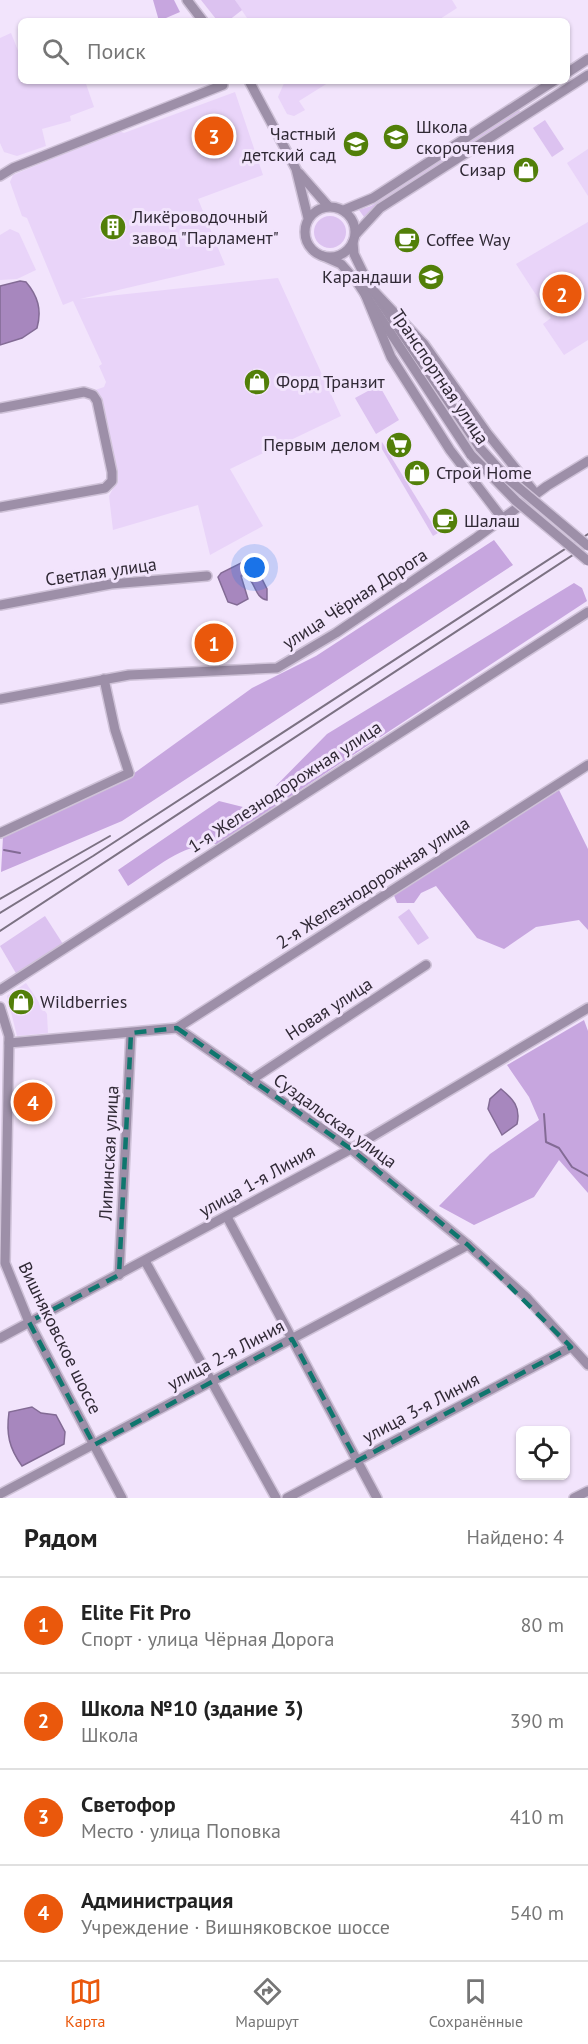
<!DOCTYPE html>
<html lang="ru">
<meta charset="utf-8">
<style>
body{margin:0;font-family:"PT Sans",sans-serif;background:#f2f2f2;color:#222}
.controls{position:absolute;right:18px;bottom:18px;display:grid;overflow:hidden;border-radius:9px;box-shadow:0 2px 4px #0004}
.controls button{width:54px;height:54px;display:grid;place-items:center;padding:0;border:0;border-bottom:2px solid #e0e0e0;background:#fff;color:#222;font:30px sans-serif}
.you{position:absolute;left:255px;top:568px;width:21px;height:21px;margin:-15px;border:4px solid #fff;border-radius:50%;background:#1a73e8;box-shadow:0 0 0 9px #1a73e833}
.badge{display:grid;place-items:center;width:39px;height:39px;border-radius:50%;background:#ea580c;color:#fff;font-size:20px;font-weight:700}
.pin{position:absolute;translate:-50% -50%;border:3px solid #fff;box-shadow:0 2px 6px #0006}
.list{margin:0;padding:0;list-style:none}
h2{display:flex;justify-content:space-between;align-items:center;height:78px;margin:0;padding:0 24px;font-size:26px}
h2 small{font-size:20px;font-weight:400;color:#767676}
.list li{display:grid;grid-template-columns:39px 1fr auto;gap:18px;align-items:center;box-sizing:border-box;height:96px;padding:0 24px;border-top:2px solid #e0e0e0}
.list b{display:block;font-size:22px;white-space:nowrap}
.list p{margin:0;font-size:20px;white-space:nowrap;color:#767676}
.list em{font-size:20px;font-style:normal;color:#767676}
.icon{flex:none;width:33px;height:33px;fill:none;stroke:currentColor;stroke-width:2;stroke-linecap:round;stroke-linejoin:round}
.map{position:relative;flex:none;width:588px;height:1498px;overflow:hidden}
.search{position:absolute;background:#fff;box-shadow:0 2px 4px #0004;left:18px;right:18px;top:18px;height:66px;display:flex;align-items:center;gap:15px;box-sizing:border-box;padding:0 21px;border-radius:9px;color:#767676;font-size:22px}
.sheet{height:462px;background:#fff}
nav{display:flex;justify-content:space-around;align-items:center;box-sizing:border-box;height:84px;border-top:2px solid #e0e0e0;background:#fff;font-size:16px;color:#767676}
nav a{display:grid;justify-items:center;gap:3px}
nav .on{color:#ea580c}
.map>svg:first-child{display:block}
.built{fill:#e9d4f9}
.green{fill:#dcc2f0}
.forest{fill:#c7a6df}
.water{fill:#a787be;stroke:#836b95;stroke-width:1.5}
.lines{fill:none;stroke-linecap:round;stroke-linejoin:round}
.stream{stroke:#836b95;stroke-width:2}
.minor-casing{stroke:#cfc2d8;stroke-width:12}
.minor{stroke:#9d8fa8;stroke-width:9}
.rail{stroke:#7c7283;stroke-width:2}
.minor-bridge-casing{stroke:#cfc2d8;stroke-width:12;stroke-linecap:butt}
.minor-bridge{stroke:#9d8fa8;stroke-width:9}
.marked{fill:none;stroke:#0f766e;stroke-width:4.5;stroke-dasharray:12 8;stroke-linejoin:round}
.labels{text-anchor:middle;stroke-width:6;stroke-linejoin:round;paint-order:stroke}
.poi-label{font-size:18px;fill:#302935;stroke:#f2e4fc;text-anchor:start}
.street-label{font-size:18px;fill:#302935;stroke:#f2e4fc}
</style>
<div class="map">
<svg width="588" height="1498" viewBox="0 0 588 1498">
<rect width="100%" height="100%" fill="#f2e4fc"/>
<g class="built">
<polygon points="235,0 452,0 457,8 437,21 249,21"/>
<polygon points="11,33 21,58 21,81 85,81 94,107 70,116 71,121 42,129 46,146 17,156 4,152 0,143 0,38"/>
<polygon points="285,81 331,81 299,101 305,110 294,116 287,114 278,97"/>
<polygon points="235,92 263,175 198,199 225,265 80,299 278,278 341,416 230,469 263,526 210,555 198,505 113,530 109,496 117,481 101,399 95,390 104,387 106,382 99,366 102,364 73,301 63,305 27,218 22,216 10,182 13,175 119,131 124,133"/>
<polygon points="588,149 588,196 567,163"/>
<polygon points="588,222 588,340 564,355 543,324 551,318 516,264"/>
<polygon points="10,229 19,233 36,270 17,279 0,280 0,235"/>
<polygon points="26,983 47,1014 48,1033 17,1036 7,996"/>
</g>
<g class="green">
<polygon points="201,0 235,0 242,10 228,21 216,19"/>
<polygon points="519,110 520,112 364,217 359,210 371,206"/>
<polygon points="545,120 564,149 552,157 533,128"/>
<circle cx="330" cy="232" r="16"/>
<polygon points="379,385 399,420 376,434 355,398"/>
<polygon points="382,442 438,533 433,536 379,444"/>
<polygon points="409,909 429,938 418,945 398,917"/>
<polygon points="45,916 63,944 17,975 0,946"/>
</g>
<g class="forest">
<polygon points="153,0 174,0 180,12 159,21"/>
<polygon points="494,540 513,565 122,821 1,872 3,837 133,774 252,688 316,656"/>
<path d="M574 583 582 588 587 601 218 844C184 842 156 868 128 886L118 870 219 801 247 808 260 802 327 734Z"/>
<polygon points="559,790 588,849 588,930 579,920 536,927 504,949 477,938 436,886 421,893 414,903 397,903 393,893"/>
<polygon points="584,1020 588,1031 588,1193 559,1160 534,1197 474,1225 439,1206 490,1154 539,1120 529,1097 507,1065"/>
</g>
<g class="water">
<path d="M20 281 26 282C38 296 42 310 37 328L22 338 0 345V286Z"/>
<path d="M243 562 255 565 267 589V600C254 598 256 581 245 575L241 576 248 599 237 605 228 602 218 577 221 573Z"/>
<path d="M501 1089C513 1099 521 1107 517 1124L502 1135 488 1109 490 1099Z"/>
<path d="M32 1407 41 1413 56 1415 65 1432 64 1444 22 1466C9 1448 6 1434 9 1412Z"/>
</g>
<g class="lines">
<g class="stream">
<polyline points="4,850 20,853"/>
<polyline points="544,1114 546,1142 559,1148 572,1167 588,1176"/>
</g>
<defs>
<g id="minor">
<polyline points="187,0 203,21"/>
<polyline points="567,73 588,59"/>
<polyline points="249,81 296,169 308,218"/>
<polyline points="299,173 328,206"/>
<polyline points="0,176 13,168 223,85"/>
<circle cx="330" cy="232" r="25"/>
<polyline points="344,210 373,198 554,81"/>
<polyline points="356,234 380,208 588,75"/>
<polyline points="353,242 354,254 369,285 480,448"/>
<polyline points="323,256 341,264 357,282 471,455"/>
<polyline points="372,289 424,344 487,433 536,494"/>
<polyline points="365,294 391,357 450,450 502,518"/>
<polyline points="0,408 84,392 93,395 97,401 112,472 112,481 105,488 0,507"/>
<polyline points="0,605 111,584 207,576"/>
<polyline points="0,699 129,675 277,668 336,633 476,538 547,486 588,461"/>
<polyline points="0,833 129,773 115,730 104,679"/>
<polyline points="0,990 588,612"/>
<polyline points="0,1007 9,1036 5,1263 29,1322 122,1498"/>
<polyline points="177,1028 588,765"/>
<polyline points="9,1043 177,1028 351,1149 468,1245 526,1297 588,1365"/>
<polyline points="251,1080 426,965"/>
<polyline points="227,1217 377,1498"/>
<polyline points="145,1261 276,1498"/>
<polyline points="119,1275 131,1033"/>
<polyline points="0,1338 351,1149 588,1008"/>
<polyline points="0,1494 468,1245"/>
<polyline points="287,1498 571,1347"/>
<polyline points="574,1498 588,1491"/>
</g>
</defs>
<use href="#minor" class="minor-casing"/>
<use href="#minor" class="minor"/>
<g class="rail">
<polyline points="0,899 110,836"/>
<polyline points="0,913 93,856 588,534"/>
<polyline points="0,931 588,545"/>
</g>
<defs>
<g id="minor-bridge">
<polyline points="480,448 507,478 588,546"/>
<polyline points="471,455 516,501 588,561"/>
</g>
</defs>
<use href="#minor-bridge" class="minor-bridge-casing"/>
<use href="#minor-bridge" class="minor-bridge"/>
</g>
<path class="marked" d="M177 1028 351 1149 468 1245 571 1347 357 1461 292 1339 94 1445 29 1322 119 1275 131 1033Z"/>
<defs>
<symbol id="school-disc" viewBox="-11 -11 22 22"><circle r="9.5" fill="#527f09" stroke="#f2e4fc"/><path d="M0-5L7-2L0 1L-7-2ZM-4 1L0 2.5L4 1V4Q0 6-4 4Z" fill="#fff"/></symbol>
<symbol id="shop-disc" viewBox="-11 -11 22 22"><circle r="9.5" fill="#527f09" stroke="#f2e4fc"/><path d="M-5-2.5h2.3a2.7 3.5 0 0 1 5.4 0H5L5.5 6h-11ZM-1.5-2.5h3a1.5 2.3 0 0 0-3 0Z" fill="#fff"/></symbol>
<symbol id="building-disc" viewBox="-11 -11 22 22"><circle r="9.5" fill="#527f09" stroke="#f2e4fc"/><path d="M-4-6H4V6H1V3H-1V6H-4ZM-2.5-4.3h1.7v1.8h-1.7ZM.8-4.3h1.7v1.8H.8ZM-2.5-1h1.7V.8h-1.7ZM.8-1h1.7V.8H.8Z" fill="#fff"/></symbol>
<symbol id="cafe-disc" viewBox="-11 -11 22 22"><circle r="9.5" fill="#527f09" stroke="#f2e4fc"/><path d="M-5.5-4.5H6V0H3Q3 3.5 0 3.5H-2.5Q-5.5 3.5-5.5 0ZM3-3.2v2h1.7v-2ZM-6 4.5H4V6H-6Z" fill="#fff"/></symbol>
<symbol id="supermarket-disc" viewBox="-11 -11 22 22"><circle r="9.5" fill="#527f09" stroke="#f2e4fc"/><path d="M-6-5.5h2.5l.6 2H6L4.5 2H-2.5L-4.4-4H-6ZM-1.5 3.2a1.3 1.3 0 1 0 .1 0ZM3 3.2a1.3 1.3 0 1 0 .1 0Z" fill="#fff"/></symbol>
</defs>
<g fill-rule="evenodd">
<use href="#school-disc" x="381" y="122" width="30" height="30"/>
<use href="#school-disc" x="341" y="129" width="30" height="30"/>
<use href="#shop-disc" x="511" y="155" width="30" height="30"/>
<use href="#building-disc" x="98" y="212" width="30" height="30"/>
<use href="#cafe-disc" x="392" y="225" width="30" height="30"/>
<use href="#school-disc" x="416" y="262" width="30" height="30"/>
<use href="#shop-disc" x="242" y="367" width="30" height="30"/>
<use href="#supermarket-disc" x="384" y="430" width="30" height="30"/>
<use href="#shop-disc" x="402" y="458" width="30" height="30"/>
<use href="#cafe-disc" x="430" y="506" width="30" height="30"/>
<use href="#shop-disc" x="6" y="987" width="30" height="30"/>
</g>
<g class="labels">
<g class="poi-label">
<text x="416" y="133">Школа<tspan x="416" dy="21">скорочтения</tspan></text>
<text x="336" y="140" text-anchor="end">Частный<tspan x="336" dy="21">детский сад</tspan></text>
<text x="506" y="176" text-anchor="end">Сизар</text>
<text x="132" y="223">Ликёроводочный<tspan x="132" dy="21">завод "Парламент"</tspan></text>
<text x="426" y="246">Coffee Way</text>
<text x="412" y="283" text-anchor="end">Карандаши</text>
<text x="276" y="388">Форд Транзит</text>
<text x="380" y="451" text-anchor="end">Первым делом</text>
<text x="436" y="479">Строй Home</text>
<text x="464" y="527">Шалаш</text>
<text x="40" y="1008">Wildberries</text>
</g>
<g class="street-label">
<text transform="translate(440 377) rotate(56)" y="6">Транспортная улица</text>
<text transform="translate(101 572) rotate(-8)" y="6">Светлая улица</text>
<text transform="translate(355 599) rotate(-33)" y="6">улица Чёрная Дорога</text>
<text transform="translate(285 787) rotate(-33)" y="6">1-я Железнодорожная улица</text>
<text transform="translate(373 883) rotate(-33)" y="6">2-я Железнодорожная улица</text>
<text transform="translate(329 1009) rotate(-33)" y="6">Новая улица</text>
<text transform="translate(335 1121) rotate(36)" y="6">Суздальская улица</text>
<text transform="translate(109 1153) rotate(-87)" y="6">Липинская улица</text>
<text transform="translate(257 1181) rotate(-29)" y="6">улица 1-я Линия</text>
<text transform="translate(60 1338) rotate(64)" y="6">Вишняковское шоссе</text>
<text transform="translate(226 1355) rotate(-28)" y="6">улица 2-я Линия</text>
<text transform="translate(421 1408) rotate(-28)" y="6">улица 3-я Линия</text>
</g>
</g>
</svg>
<div class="controls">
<button><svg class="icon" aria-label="locate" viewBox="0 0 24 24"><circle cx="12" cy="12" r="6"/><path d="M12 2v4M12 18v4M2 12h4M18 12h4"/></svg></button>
</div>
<div class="you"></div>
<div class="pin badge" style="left:214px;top:643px">1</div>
<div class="pin badge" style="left:562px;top:294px">2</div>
<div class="pin badge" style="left:214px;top:136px">3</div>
<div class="pin badge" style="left:33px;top:1102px">4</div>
<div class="search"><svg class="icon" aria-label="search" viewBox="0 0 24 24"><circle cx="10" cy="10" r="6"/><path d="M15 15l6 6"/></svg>Поиск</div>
</div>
<section class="sheet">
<h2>Рядом<small>Найдено: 4</small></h2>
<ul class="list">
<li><span class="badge">1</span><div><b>Elite Fit Pro</b><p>Спорт · улица Чёрная Дорога</p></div><em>80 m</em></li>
<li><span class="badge">2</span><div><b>Школа №10 (здание 3)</b><p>Школа</p></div><em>390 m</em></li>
<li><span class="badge">3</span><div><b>Светофор</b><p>Место · улица Поповка</p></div><em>410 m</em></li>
<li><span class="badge">4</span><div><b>Администрация</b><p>Учреждение · Вишняковское шоссе</p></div><em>540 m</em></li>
</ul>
</section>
<nav>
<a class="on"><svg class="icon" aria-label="map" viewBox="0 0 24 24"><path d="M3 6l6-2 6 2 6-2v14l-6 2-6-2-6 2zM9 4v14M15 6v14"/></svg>Карта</a>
<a><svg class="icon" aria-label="directions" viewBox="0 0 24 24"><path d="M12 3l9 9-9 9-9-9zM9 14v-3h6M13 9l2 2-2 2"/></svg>Маршрут</a>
<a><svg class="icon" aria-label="saved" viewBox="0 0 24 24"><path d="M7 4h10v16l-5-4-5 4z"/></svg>Сохранённые</a>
</nav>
